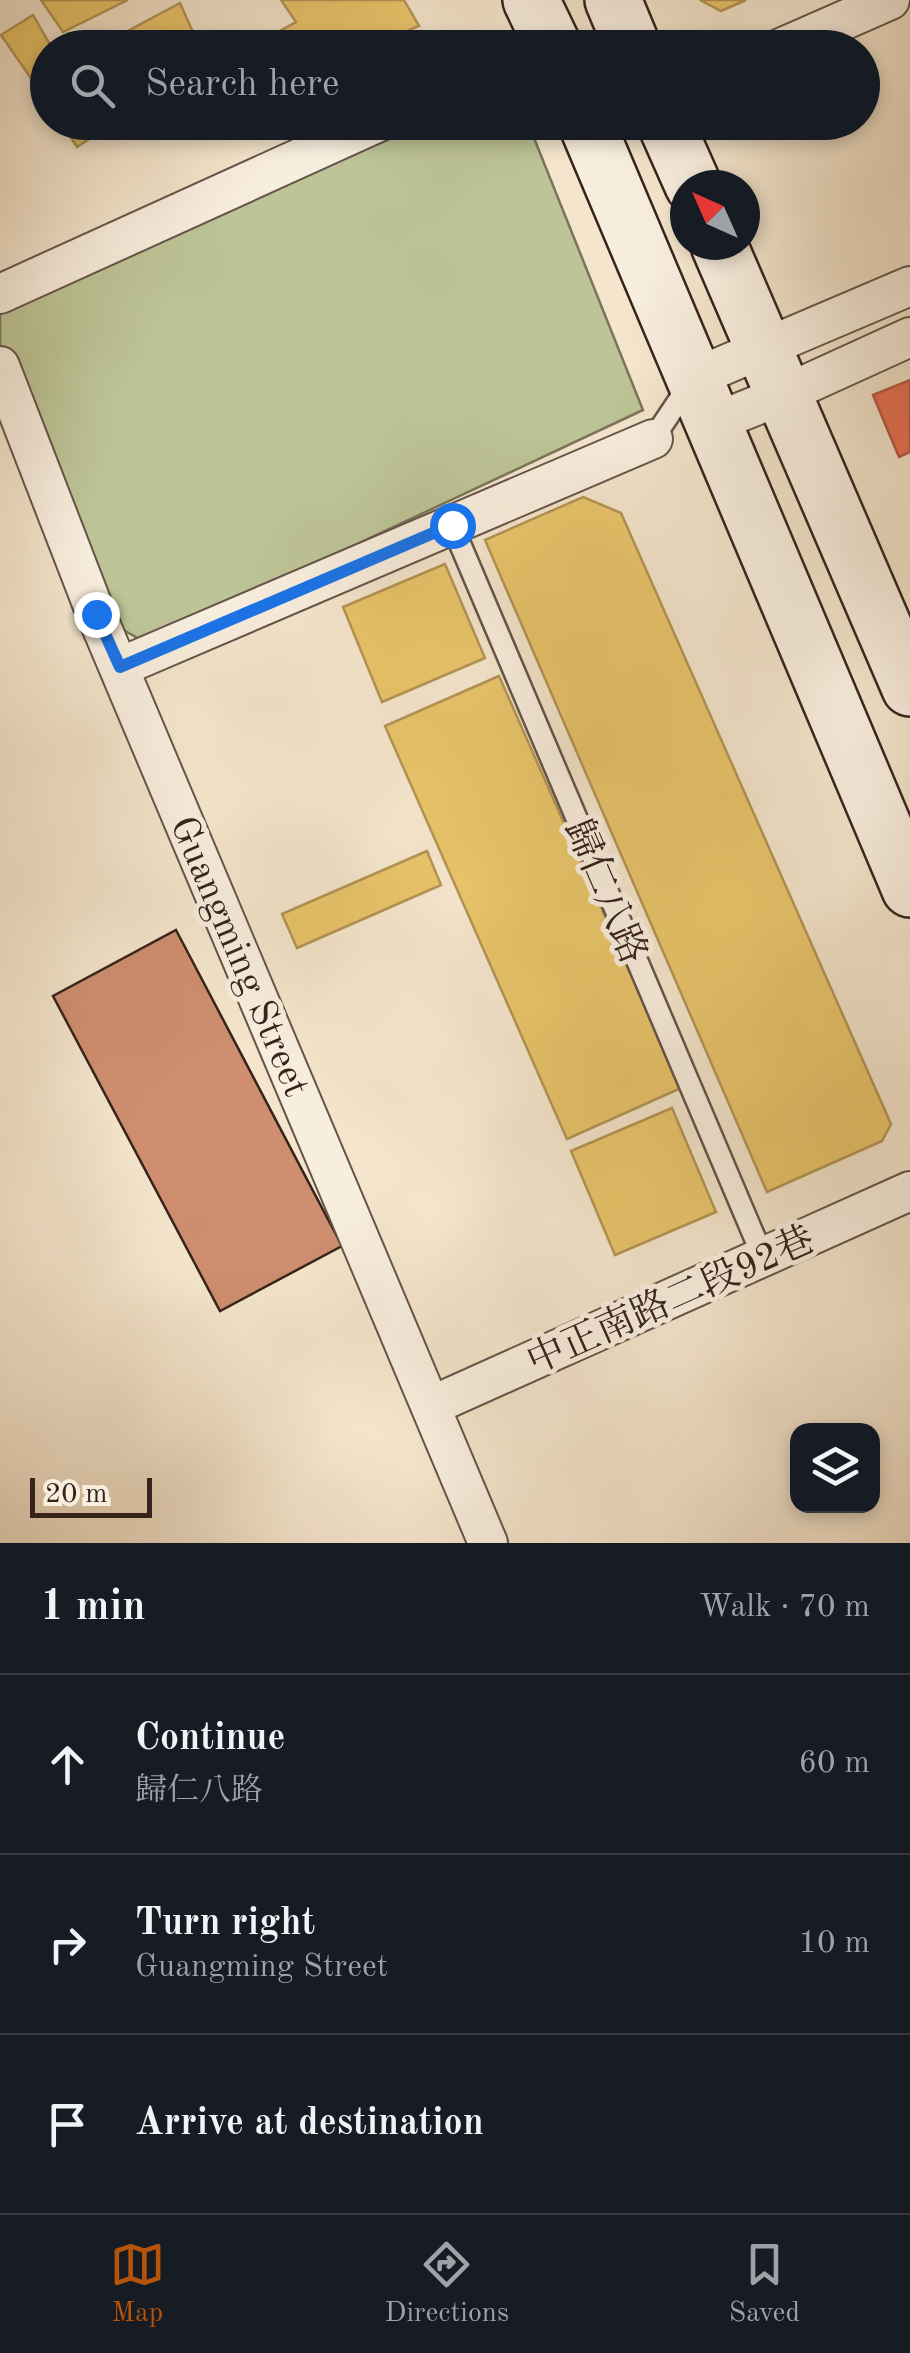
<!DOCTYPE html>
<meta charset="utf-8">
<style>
body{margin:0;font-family:"Old Standard TT","Noto Serif TC",serif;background:#20242c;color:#f1f3f6}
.controls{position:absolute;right:30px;bottom:30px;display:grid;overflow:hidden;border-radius:20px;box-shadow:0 5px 15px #0003}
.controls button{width:90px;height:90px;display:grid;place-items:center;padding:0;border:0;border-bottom:2px solid #363941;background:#171b24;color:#f1f3f6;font:50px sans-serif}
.compass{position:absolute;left:670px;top:170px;width:90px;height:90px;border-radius:50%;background:#171b24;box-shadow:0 5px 15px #0003;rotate:315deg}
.scale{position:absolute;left:30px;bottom:25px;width:122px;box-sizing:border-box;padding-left:10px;border:5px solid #35231c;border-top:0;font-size:28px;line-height:35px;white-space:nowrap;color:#35231c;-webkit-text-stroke:8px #f8eede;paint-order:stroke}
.stop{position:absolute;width:30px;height:30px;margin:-22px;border:8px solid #1a73e8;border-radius:50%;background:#fff}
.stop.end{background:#1a73e8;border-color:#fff;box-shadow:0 2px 10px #0008}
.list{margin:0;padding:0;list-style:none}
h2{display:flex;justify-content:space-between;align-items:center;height:130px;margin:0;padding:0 40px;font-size:42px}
h2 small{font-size:32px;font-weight:400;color:#9ea1a6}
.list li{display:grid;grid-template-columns:65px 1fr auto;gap:30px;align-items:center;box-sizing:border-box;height:180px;padding:0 40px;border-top:2px solid #363941}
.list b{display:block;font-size:38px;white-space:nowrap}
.list p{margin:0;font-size:32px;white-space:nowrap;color:#9ea1a6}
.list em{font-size:32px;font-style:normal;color:#9ea1a6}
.icon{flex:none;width:55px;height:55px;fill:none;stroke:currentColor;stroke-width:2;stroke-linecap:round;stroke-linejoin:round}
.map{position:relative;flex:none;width:910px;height:1543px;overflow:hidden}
.search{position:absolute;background:#171b24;box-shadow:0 5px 15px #0003;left:30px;right:30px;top:30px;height:110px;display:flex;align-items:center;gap:25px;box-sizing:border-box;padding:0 35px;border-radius:55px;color:#9ea1a6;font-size:38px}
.sheet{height:670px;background:#171b24}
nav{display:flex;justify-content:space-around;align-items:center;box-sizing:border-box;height:140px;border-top:2px solid #363941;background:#171b24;font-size:28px;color:#9ea1a6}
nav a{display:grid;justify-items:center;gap:5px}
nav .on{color:#b45309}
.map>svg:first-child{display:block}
.green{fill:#bdc497;stroke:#79745a;stroke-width:2.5}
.homes{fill:#e9c46a;stroke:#b39453;stroke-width:2.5}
.shops{fill:#e76f51;stroke:#b25841;stroke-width:2.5}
.building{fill:#ce8e6f;stroke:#35231c;stroke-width:2.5}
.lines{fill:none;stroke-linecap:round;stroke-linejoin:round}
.lane-casing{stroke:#655448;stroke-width:25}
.street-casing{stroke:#655448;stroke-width:42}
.secondary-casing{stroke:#35231c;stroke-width:60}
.lane{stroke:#f8eede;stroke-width:20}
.street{stroke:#f8eede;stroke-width:38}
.secondary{stroke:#f8eede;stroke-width:55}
.route{stroke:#1a73e8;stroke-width:12}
.labels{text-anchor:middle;stroke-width:10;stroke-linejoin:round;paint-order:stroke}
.street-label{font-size:38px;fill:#35231c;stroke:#f8eede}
</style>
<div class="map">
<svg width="910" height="1543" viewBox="0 0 910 1543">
<rect width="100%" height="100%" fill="#f4e5cc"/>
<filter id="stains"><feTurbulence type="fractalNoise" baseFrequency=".002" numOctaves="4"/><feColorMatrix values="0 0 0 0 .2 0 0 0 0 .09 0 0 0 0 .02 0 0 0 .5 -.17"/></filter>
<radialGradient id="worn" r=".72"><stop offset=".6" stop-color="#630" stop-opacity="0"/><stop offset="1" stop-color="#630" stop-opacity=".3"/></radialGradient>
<polygon class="green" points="430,123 528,123 643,410 146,643 96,614 0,366 0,308 8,290"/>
<g class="homes">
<polygon points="41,0 128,0 63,32"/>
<polygon points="281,0 404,0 419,26 367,48 249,48 296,22"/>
<polygon points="700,0 746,0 721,11"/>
<polygon points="180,3 200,48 96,48"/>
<polygon points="33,15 52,48 48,48 48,103 1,35"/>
<polygon points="61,122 97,122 101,131 77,147"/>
<polygon points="583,497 621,513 891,1124 882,1141 767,1192 485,540"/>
<polygon points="445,564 485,658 382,702 343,607"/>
<polygon points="499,676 681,1088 567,1139 385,726"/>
<polygon points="427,851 441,885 297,948 282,914"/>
<polygon points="672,1108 716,1212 615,1255 571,1151"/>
</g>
<polygon class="shops" points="910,380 910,452 899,457 873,395"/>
<polygon class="building" points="176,930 342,1246 220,1311 53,996"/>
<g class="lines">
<defs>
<g id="lane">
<polyline points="653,439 691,382"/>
<polyline points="452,525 763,1257"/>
</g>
<g id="street">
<polyline points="781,48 890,0"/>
<polyline points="0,294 379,122"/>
<polyline points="0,366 96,614 488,1543"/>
<polyline points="694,378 910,286"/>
<polyline points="713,423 785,394 910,337"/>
<polyline points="120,667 653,439"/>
<polyline points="431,1406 910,1191"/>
</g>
<g id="secondary">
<polyline points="531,0 554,48"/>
<polyline points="613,0 633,48"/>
<polyline points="586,122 910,889"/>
<polyline points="665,122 693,185"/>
<polyline points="719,245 910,688"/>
</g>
</defs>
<use href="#lane" class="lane-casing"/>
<use href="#street" class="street-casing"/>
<use href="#secondary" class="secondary-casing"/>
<use href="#lane" class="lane"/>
<use href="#street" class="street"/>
<use href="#secondary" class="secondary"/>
</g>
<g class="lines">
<polyline class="route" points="96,614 120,667 452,525"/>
</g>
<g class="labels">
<g class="street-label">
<text transform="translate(607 891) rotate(67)" y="13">歸仁八路</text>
<text transform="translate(241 956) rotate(67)" y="13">Guangming Street</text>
<text transform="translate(670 1299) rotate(-24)" y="13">中正南路二段92巷</text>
</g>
</g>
<rect width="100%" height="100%" filter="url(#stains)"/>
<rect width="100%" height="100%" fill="url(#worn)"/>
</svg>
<div class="controls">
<button><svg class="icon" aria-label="layers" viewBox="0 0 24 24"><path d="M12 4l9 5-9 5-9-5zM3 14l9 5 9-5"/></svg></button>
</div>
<svg class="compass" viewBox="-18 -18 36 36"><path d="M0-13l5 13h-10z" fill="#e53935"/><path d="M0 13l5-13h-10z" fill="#9ea1a6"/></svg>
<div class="scale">20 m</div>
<div class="stop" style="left:452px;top:525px"></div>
<div class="stop end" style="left:96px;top:614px"></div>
<div class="search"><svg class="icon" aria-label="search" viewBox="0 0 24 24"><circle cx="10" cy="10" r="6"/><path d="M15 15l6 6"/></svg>Search here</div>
</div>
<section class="sheet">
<h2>1 min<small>Walk · 70 m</small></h2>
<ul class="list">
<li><svg class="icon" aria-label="ahead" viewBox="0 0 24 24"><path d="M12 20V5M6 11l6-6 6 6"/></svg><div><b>Continue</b><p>歸仁八路</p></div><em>60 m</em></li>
<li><svg class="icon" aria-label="right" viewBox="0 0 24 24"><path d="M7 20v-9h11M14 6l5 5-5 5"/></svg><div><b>Turn right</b><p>Guangming Street</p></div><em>10 m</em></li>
<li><svg class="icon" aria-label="arrive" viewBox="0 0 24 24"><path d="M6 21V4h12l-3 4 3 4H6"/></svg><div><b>Arrive at destination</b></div></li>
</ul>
</section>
<nav>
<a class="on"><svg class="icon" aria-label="map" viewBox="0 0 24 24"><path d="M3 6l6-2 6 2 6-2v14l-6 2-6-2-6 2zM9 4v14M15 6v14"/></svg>Map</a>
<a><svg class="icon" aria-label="directions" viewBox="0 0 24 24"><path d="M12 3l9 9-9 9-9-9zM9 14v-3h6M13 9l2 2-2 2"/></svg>Directions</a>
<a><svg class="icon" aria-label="saved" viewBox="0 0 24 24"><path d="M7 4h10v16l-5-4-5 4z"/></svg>Saved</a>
</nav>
